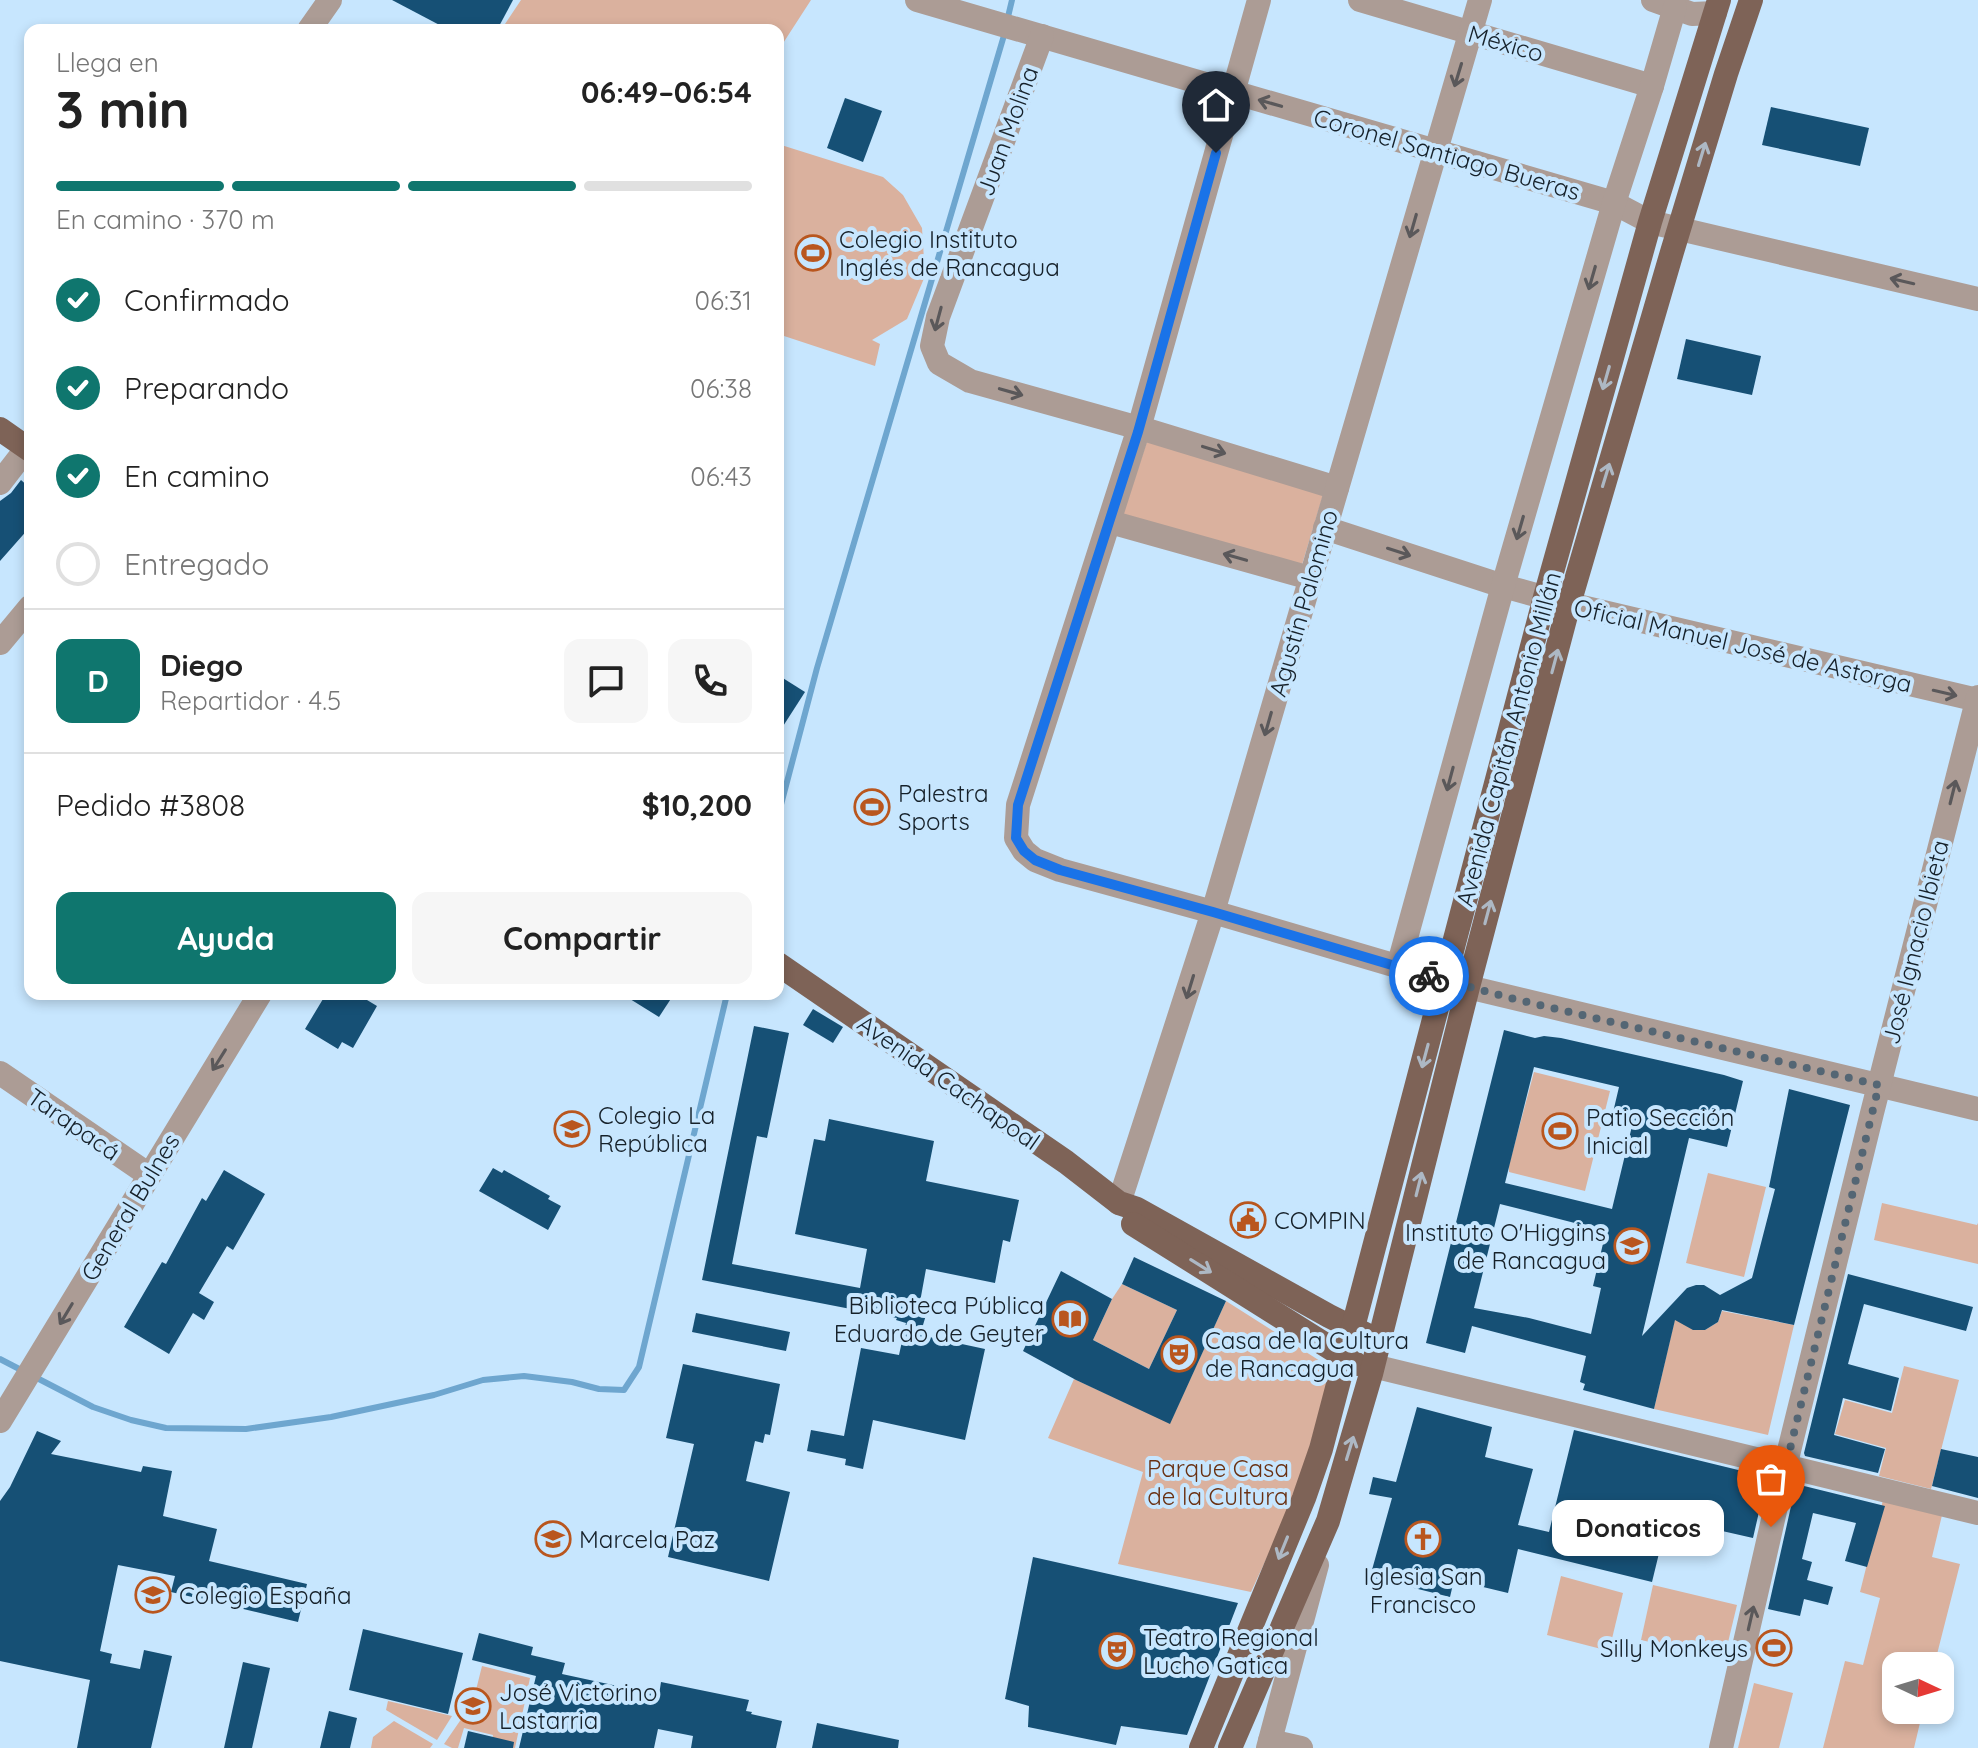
<!DOCTYPE html>
<html lang="es">
<head>
<meta charset="utf-8">
<style>
  body { margin:0; font-family:Quicksand,sans-serif; background:#f6f6f6; color:#222; height:100vh; display:flex; flex-direction:column; font-size:30px; white-space:nowrap }
  * { box-sizing:border-box; margin:0 }
  p { font-size:26px; color:#767676 }
  .icon { flex:none; width:44px; height:44px; fill:none; stroke:currentColor; stroke-width:2; stroke-linecap:round; stroke-linejoin:round }
  .map { position:relative; flex:1; overflow:hidden }
  .details { position:absolute; left:24px; top:24px; width:760px; height:976px; display:flex; flex-direction:column; background:#fff; border-radius:16px; box-shadow:0 4px 12px #0003 }
  .details>* { flex:none }
  .needle { width:52px; rotate:94deg }
  .fabs { position:absolute; left:1882px; top:1652px; display:grid; gap:16px }
  .fabs a { display:grid; place-items:center; width:72px; height:72px; border-radius:16px; background:#fff; box-shadow:0 4px 12px #0003; font-size:40px }
  .pin { position:absolute; display:grid; place-items:center; width:68px; height:68px; color:#fff; margin:-82px -34px; border-radius:50% 50% 50% 0; rotate:-45deg; box-shadow:0 0 8px #0007 }
  .pin .icon { rotate:45deg }
  .courier { position:absolute; display:grid; place-items:center; width:80px; height:80px; margin:-40px; border:6px solid #1a73e8; border-radius:50%; background:#fff; color:#222; box-shadow:0 2px 10px #0007 }
  .bubble { position:absolute; height:56px; border-radius:16px; background:#fff; box-shadow:0 4px 12px #0003; font-size:26px; font-weight:700; line-height:56px; text-align:center }
  .headline em { font-style:normal; font-weight:700 }
  .headline div { display:flex; flex-direction:column-reverse }
  .headline { display:flex; align-items:center; justify-content:space-between; height:136px; padding:0 32px }
  h1 { font-size:52px; font-weight:700; line-height:60px }
  .bar { display:grid; grid-template-columns:repeat(4,1fr); gap:12px 8px; align-content:center; height:96px; padding:0 32px }
  .bar i { height:10px; border-radius:6px; background:#e0e0e0 }
  .bar .current { background:#0f766e }
  .bar p { grid-column:span 4 }
  .line { display:flex; align-items:center; gap:20px; padding:0 32px; border-top:2px solid #e0e0e0 }
  .line div { flex:1 }
  .round { display:grid; place-items:center; flex:none; width:84px; height:84px; border-radius:16px; background:#f6f6f6 }
  ol { padding:0 32px; list-style:none }
  li { display:flex; align-items:center; gap:24px; height:88px }
  li p { margin-inline-start:auto }
  li .icon { padding:8px; border-radius:50%; background:#0f766e; color:#fff; stroke-width:4 }
  li:last-child { color:#767676 }
  li i { width:44px; height:44px; border:4px solid #e0e0e0; border-radius:50% }
  .action { display:flex; gap:16px; margin-top:auto; padding:16px 32px }
  .action a { flex:1; height:92px; border-radius:16px; background:#0f766e; color:#fff; font-size:32px; font-weight:700; line-height:92px; text-align:center }
  .action a+a { background:#f6f6f6; color:#222 }
  .map>svg:first-child { display:block }
</style>
</head>
<body>
<div class="map">
<svg width="1978" height="1748" viewBox="0 0 1978 1748">
  <rect width="100%" height="100%" fill="#c7e6fe"/>
  <g fill="#dab19e">
    <path d="M521 0H811L778 51V30H516L505 24Z"/>
    <path d="M778 144 883 177 903 195 922 228 925 276 907 319 872 340 880 344 875 366 778 334Z"/>
    <path d="M1149 435 1324 492 1301 568 1122 517Z"/>
    <path d="M1534 1072 1610 1091 1585 1191 1509 1172V1165Z"/>
    <path d="M1708 1173 1766 1187 1744 1277 1686 1263Z"/>
    <path d="M1882 1203 1977 1225 1978 1223V1264L1874 1240Z"/>
    <path d="M1122 1284 1177 1310 1149 1369 1093 1340 1112 1299Z"/>
    <path d="M1226 1301 1331 1368 1298 1490 1251 1592 1118 1564 1143 1472 1048 1438 1074 1379 1170 1423Z"/>
    <path d="M1722 1311 1794 1325 1768 1435 1654 1409 1676 1314 1705 1330 1718 1322Z"/>
    <path d="M1904 1366 1959 1380 1931 1489 1879 1476 1886 1448 1835 1434 1845 1400 1892 1413Z"/>
    <path d="M1884 1496 1943 1511 1932 1557 1960 1564 1934 1666H1896V1710H1923L1914 1748H1823L1845 1661 1863 1665 1880 1598 1860 1592Z"/>
    <path d="M1561 1576 1623 1593 1609 1651 1547 1635Z"/>
    <path d="M1653 1585 1737 1605 1724 1659 1641 1640Z"/>
    <path d="M482 1666 530 1678 515 1748H491L493 1735 464 1728 458 1748H452L444 1744 473 1702Z"/>
    <path d="M1754 1683 1793 1693 1779 1748H1738Z"/>
    <path d="M388 1701 452 1716 437 1740 386 1710Z"/>
    <path d="M394 1721 433 1744 430 1748H371L373 1737Z"/>
  </g>
  <g fill="none" stroke-linecap="round" stroke-linejoin="round">
    <g stroke="#6ea6cf" stroke-width="6">
      <path d="M1007 21 1012 0"/>
      <path d="M778 816 817 668 1005 32"/>
      <path d="M0 1359 25 1372"/>
      <path d="M35 1377 93 1407 131 1420 166 1428 246 1429 331 1417 434 1395 483 1380 524 1376 572 1382 599 1389 624 1390 639 1367 727 994"/>
    </g>
  </g>
  <g fill="#165075" fill-rule="evenodd">
    <path d="M392 0H513L497 30H449Z"/>
    <path d="M845 98 882 111 863 162 827 148Z"/>
    <path d="M1771 107 1869 128 1860 166 1762 145Z"/>
    <path d="M1686 339 1761 356 1752 395 1677 379Z"/>
    <path d="M21 480 30 488V527L0 561V501L11 493Z"/>
    <path d="M778 675 805 692 778 734Z"/>
    <path d="M326 994H357L377 1006 353 1048 342 1042 338 1049 305 1029Z"/>
    <path d="M622 994H674L659 1017Z"/>
    <path d="M813 1009 843 1027 833 1043 803 1025Z"/>
    <path d="M754 1026 789 1033 767 1138 757 1136 732 1264 860 1288 867 1249 795 1234 814 1139 825 1141 829 1119 934 1141 926 1181 1019 1200 1010 1242 1003 1240 995 1283 926 1269 918 1313 926 1315 920 1335 985 1349 965 1440 873 1420 863 1469 845 1465 846 1459 807 1451 811 1430 844 1436 861 1348 899 1355 906 1323 896 1320 897 1318 702 1280Z"/>
    <path d="M1504 1030 1535 1038 1544 1036 1561 1038 1724 1075 1743 1081 1727 1147 1689 1138 1642 1336 1687 1288 1696 1285H1704L1720 1295 1752 1278 1775 1189 1769 1187 1789 1089 1850 1105 1794 1325 1722 1310 1718 1322 1705 1330H1693L1675 1320 1654 1409 1583 1390 1585 1384 1580 1382 1586 1356 1472 1326 1465 1353 1426 1343ZM1534 1067 1619 1087 1611 1121 1632 1126 1612 1209 1505 1183ZM1500 1204 1606 1231 1593 1286 1601 1288 1591 1334 1529 1318 1474 1308Z"/>
    <path d="M493 1168 502 1173 504 1170 550 1196 548 1199 561 1206 548 1230 479 1191Z"/>
    <path d="M224 1170 265 1194 233 1250 227 1246 199 1293 214 1302 204 1320 193 1313 169 1354 124 1327 162 1262 166 1264 202 1198 206 1201Z"/>
    <path d="M1134 1257 1226 1301 1170 1424 1076 1380 1023 1351 1061 1271 1112 1299 1093 1340 1149 1369 1177 1310 1122 1284Z"/>
    <path d="M1848 1274 1973 1307 1966 1331 1864 1304 1848 1364 1899 1378 1891 1411 1843 1398 1834 1435 1885 1449 1878 1473 1805 1456 1804 1453Z"/>
    <path d="M696 1313 790 1332 786 1351 692 1332Z"/>
    <path d="M683 1364 780 1384 770 1435 765 1434 763 1443 755 1441 746 1481 790 1492 769 1581 668 1557 694 1444 666 1438Z"/>
    <path d="M1417 1407 1492 1427 1485 1457 1533 1469 1518 1525 1549 1532 1574 1430 1767 1477 1753 1538 1709 1528 1703 1551 1662 1541 1652 1582 1518 1549 1508 1593 1454 1580 1450 1597 1370 1577 1392 1498 1369 1494 1373 1477 1396 1482Z"/>
    <path d="M37 1431 61 1441 51 1454 141 1472 143 1466 172 1471 163 1516 217 1529 209 1561 307 1584 298 1622 171 1592 175 1576 118 1565 100 1651 112 1654 110 1663 140 1669 144 1650 172 1656 151 1748H77L90 1680 0 1661V1501L10 1487Z"/>
    <path d="M1941 1449 1978 1457V1498L1932 1486Z"/>
    <path d="M1796 1484 1885 1506 1867 1567 1845 1561 1856 1523 1813 1513 1802 1559 1812 1562 1807 1580 1833 1587 1828 1605 1804 1599 1800 1616 1768 1609Z"/>
    <path d="M1033 1557 1238 1603 1187 1735 1121 1726 1116 1745 1028 1727 1029 1706 1005 1699Z"/>
    <path d="M363 1629 463 1653 448 1714 349 1690Z"/>
    <path d="M479 1633 533 1647 531 1655 565 1663 562 1674 659 1695 661 1682 749 1700 746 1711 752 1712 751 1714 782 1721 776 1748H691L693 1736 658 1729 654 1748H519L536 1676 472 1660Z"/>
    <path d="M243 1662 270 1668 252 1748H224Z"/>
    <path d="M329 1711 357 1718 350 1748H320Z"/>
    <path d="M817 1723 899 1740 898 1748H812Z"/>
    <path d="M468 1731 514 1742 513 1748H464Z"/>
  </g>
  <g fill="none" stroke-linecap="round" stroke-linejoin="round">
    <g stroke="#ac9c95" stroke-width="24">
      <path d="M917 0 1614 203 1650 222 1978 299"/>
      <path d="M1259 0 1139 428 1018 805 1016 838 1024 851 1035 860 1060 870 1213 912 1468 987 1978 1109"/>
      <path d="M1360 0 1652 86"/>
      <path d="M1653 0 1692 14 1715 13"/>
      <path d="M309 30 330 0"/>
      <path d="M1042 36 938 317 932 346 939 363 970 381 1150 431 1337 488"/>
      <path d="M0 483 30 444"/>
      <path d="M1110 522 1310 578"/>
      <path d="M1325 528 1503 586 1569 604 1978 700"/>
      <path d="M0 643 30 607"/>
      <path d="M1398 967 1503 586 1614 203 1652 86 1675 7"/>
      <path d="M0 1073 149 1175"/>
      <path d="M1119 1203 1213 912 1480 0"/>
      <path d="M1373 1366 1978 1513"/>
      <path d="M0 1421 260 994"/>
      <path d="M1270 1741 1301 1748"/>
      <path d="M1268 1748 1317 1565"/>
      <path d="M1721 1748 1785 1467 1872 1113 1978 697"/>
    </g>
    <g stroke="#7e6357" stroke-width="24">
      <path d="M0 429 30 450"/>
      <path d="M778 964 1066 1162 1119 1203 1137 1209 1329 1316 1367 1335"/>
      <path d="M1133 1224 1356 1364"/>
      <path d="M1201 1748 1304 1498 1321 1449 1545 597 1650 222 1719 0"/>
      <path d="M1230 1748 1328 1521 1371 1374 1468 987 1569 604 1672 252 1726 74 1751 0"/>
    </g>
  </g>
  <defs><path id="oneway-shaft" d="M-6 0H5M1.5-3L5.5 0L1.5 3" fill="none" stroke-width="1.6" stroke-linecap="round" stroke-linejoin="round" transform="scale(2)"/></defs>
  <g stroke="#5a585a">
    <use href="#oneway-shaft" transform="translate(1458 75) rotate(107)"/>
    <use href="#oneway-shaft" transform="translate(1270 103) rotate(-164)"/>
    <use href="#oneway-shaft" transform="translate(1413 226) rotate(106)"/>
    <use href="#oneway-shaft" transform="translate(1592 278) rotate(106)"/>
    <use href="#oneway-shaft" transform="translate(1902 281) rotate(-167)"/>
    <use href="#oneway-shaft" transform="translate(938 319) rotate(105)"/>
    <use href="#oneway-shaft" transform="translate(1011 392) rotate(16)"/>
    <use href="#oneway-shaft" transform="translate(1214 450) rotate(17)"/>
    <use href="#oneway-shaft" transform="translate(1520 528) rotate(106)"/>
    <use href="#oneway-shaft" transform="translate(1399 552) rotate(18)"/>
    <use href="#oneway-shaft" transform="translate(1235 557) rotate(-164)"/>
    <use href="#oneway-shaft" transform="translate(1945 693) rotate(13)"/>
    <use href="#oneway-shaft" transform="translate(1268 724) rotate(106)"/>
    <use href="#oneway-shaft" transform="translate(1450 779) rotate(105)"/>
    <use href="#oneway-shaft" transform="translate(1953 792) rotate(-76)"/>
    <use href="#oneway-shaft" transform="translate(1190 987) rotate(107)"/>
    <use href="#oneway-shaft" transform="translate(219 1060) rotate(122)"/>
    <use href="#oneway-shaft" transform="translate(66 1314) rotate(121)"/>
    <use href="#oneway-shaft" transform="translate(1751 1618) rotate(-77)"/>
  </g>
  <g stroke="#adb8c4">
    <use href="#oneway-shaft" transform="translate(1702 154) rotate(-73)"/>
    <use href="#oneway-shaft" transform="translate(1606 378) rotate(106)"/>
    <use href="#oneway-shaft" transform="translate(1606 475) rotate(-73)"/>
    <use href="#oneway-shaft" transform="translate(1555 661) rotate(-75)"/>
    <use href="#oneway-shaft" transform="translate(1488 912) rotate(-75)"/>
    <use href="#oneway-shaft" transform="translate(1425 1056) rotate(105)"/>
    <use href="#oneway-shaft" transform="translate(1419 1184) rotate(-76)"/>
    <use href="#oneway-shaft" transform="translate(1201 1266) rotate(32)"/>
    <use href="#oneway-shaft" transform="translate(1350 1448) rotate(-73)"/>
    <use href="#oneway-shaft" transform="translate(1283 1548) rotate(112)"/>
  </g>
  <g fill="none" stroke-linecap="round" stroke-linejoin="round">
    <path stroke="#546674" stroke-width="8" stroke-dasharray="0 14.4" d="M1429 976 1510 998 1879 1085 1771 1527"/>
    <path stroke="#1a73e8" stroke-width="10" d="M1216 153 1138 432 1018 805 1016 838 1024 851 1035 860 1060 870 1213 912 1429 976"/>
  </g>
  <defs>
    <symbol id="stadium-ring" viewBox="-11 -11 22 22"><circle r="9.5" fill="#c7e6fe" stroke="#b9561e" stroke-width="1.5"/><path d="M0-5a6.5 5 0 1 0 0 10a6.5 5 0 1 0 0-10ZM-3.5-1.8h7v3.6h-7Z" fill="#b9561e"/></symbol>
    <symbol id="school-ring" viewBox="-11 -11 22 22"><circle r="9.5" fill="#c7e6fe" stroke="#b9561e" stroke-width="1.5"/><path d="M0-5L7-2L0 1L-7-2ZM-4 1L0 2.5L4 1V4Q0 6-4 4Z" fill="#b9561e"/></symbol>
    <symbol id="civic-ring" viewBox="-11 -11 22 22"><circle r="9.5" fill="#c7e6fe" stroke="#b9561e" stroke-width="1.5"/><path d="M-.6-6.5H3V-4.5H.6V-3L4-1V1h2V6H-6V1h2V-1L-.6-3ZM-1.2 2.5V6h2.4V2.5Z" fill="#b9561e"/></symbol>
    <symbol id="library-ring" viewBox="-11 -11 22 22"><circle r="9.5" fill="#c7e6fe" stroke="#b9561e" stroke-width="1.5"/><path d="M-6-4Q-3-5.5-.7-3.5V5Q-3 3-6 4ZM6-4Q3-5.5 .7-3.5V5Q3 3 6 4Z" fill="#b9561e"/></symbol>
    <symbol id="theatre-ring" viewBox="-11 -11 22 22"><circle r="9.5" fill="#c7e6fe" stroke="#b9561e" stroke-width="1.5"/><path d="M-5-5.5Q0-4 5-5.5V0Q5 5 0 6Q-5 5-5 0ZM-3.3-2.5H-1v1.5H-3.3ZM1-2.5H3.3v1.5H1ZM-2.8 1Q0 5.5 2.8 1Z" fill="#b9561e"/></symbol>
    <symbol id="church-ring" viewBox="-11 -11 22 22"><circle r="9.5" fill="#c7e6fe" stroke="#b9561e" stroke-width="1.5"/><path d="M-1.2-6h2.4v3.5h3.3v2.4h-3.3V6h-2.4V-.1h-3.3v-2.4h3.3Z" fill="#b9561e"/></symbol>
  </defs>
  <g fill-rule="evenodd">
    <use href="#stadium-ring" x="793" y="233" width="40" height="40"/>
    <use href="#stadium-ring" x="852" y="787" width="40" height="40"/>
    <use href="#school-ring" x="552" y="1109" width="40" height="40"/>
    <use href="#stadium-ring" x="1540" y="1111" width="40" height="40"/>
    <use href="#civic-ring" x="1228" y="1200" width="40" height="40"/>
    <use href="#school-ring" x="1612" y="1226" width="40" height="40"/>
    <use href="#library-ring" x="1050" y="1299" width="40" height="40"/>
    <use href="#theatre-ring" x="1159" y="1334" width="40" height="40"/>
    <use href="#school-ring" x="533" y="1519" width="40" height="40"/>
    <use href="#church-ring" x="1403" y="1519" width="40" height="40"/>
    <use href="#school-ring" x="133" y="1575" width="40" height="40"/>
    <use href="#stadium-ring" x="1754" y="1628" width="40" height="40"/>
    <use href="#theatre-ring" x="1097" y="1631" width="40" height="40"/>
    <use href="#school-ring" x="453" y="1686" width="40" height="40"/>
  </g>
  <g text-anchor="middle" dominant-baseline="central" stroke-width="8" stroke-linejoin="round" paint-order="stroke">
    <g font-size="24" fill="#16212a" stroke="#c7e6fe">
      <text transform="translate(1506 43) rotate(16)">México</text>
      <text transform="translate(1007 131) rotate(-70)">Juan Molina</text>
      <text transform="translate(1447 154) rotate(16)">Coronel Santiago Bueras</text>
      <text transform="translate(1303 603) rotate(-74)">Agustín Palomino</text>
      <text transform="translate(1743 645) rotate(13)">Oficial Manuel José de Astorga</text>
      <text transform="translate(1508 739) rotate(-75)">Avenida Capitán Antonio Millán</text>
      <text transform="translate(1915 942) rotate(-76)">José Ignacio Ibieta</text>
      <text transform="translate(949 1082) rotate(35)">Avenida Cachapoal</text>
      <text transform="translate(74 1124) rotate(35)">Tarapacá</text>
      <text transform="translate(130 1207) rotate(-59)">General Bulnes</text>
    </g>
    <g font-size="24" fill="#16212a" stroke="#c7e6fe" text-anchor="start">
      <text x="839" y="239">Colegio Instituto<tspan x="839" dy="28">Inglés de Rancagua</tspan></text>
      <text x="898" y="793">Palestra<tspan x="898" dy="28">Sports</tspan></text>
      <text x="598" y="1115">Colegio La<tspan x="598" dy="28">República</tspan></text>
      <text x="1586" y="1117">Patio Sección<tspan x="1586" dy="28">Inicial</tspan></text>
      <text x="1274" y="1220">COMPIN</text>
      <text x="1606" y="1232" text-anchor="end">Instituto O'Higgins<tspan x="1606" dy="28">de Rancagua</tspan></text>
      <text x="1044" y="1305" text-anchor="end">Biblioteca Pública<tspan x="1044" dy="28">Eduardo de Geyter</tspan></text>
      <text x="1205" y="1340">Casa de la Cultura<tspan x="1205" dy="28">de Rancagua</tspan></text>
      <text x="579" y="1539">Marcela Paz</text>
      <text x="1423" y="1576" text-anchor="middle">Iglesia San<tspan x="1423" dy="28">Francisco</tspan></text>
      <text x="179" y="1595">Colegio España</text>
      <text x="1143" y="1637">Teatro Regional<tspan x="1143" dy="28">Lucho Gatica</tspan></text>
      <text x="1748" y="1648" text-anchor="end">Silly Monkeys</text>
      <text x="499" y="1692">José Victorino<tspan x="499" dy="28">Lastarria</tspan></text>
    </g>
    <g font-size="24" fill="#6a3112" stroke="#c7e6fe">
      <text x="1218" y="1468">Parque Casa<tspan x="1218" dy="28">de la Cultura</tspan></text>
    </g>
  </g>
</svg>
<div class="fabs">
<a><svg class="needle" viewBox="-14 -14 28 28"><path d="M0-13l5 13h-10z" fill="#e53935"/><path d="M0 13l5-13h-10z" fill="#767676"/></svg></a>
</div>
<div class="pin" style="left:1771px;top:1527px;background:#ea580c"><svg class="icon" aria-label="bag" viewBox="0 0 24 24"><path d="M5 8h14l-1 12H6zM9 8a3 3 0 0 1 6 0"/></svg></div>
<div class="pin" style="left:1216px;top:153px;background:#1f2937"><svg class="icon" aria-label="home" viewBox="0 0 24 24"><path d="M3 11l9-7 9 7M6 9v11h12V9"/></svg></div>
<div class="courier" style="left:1429px;top:976px"><svg class="icon" aria-label="bike" viewBox="0 0 24 24"><circle cx="6" cy="16" r="4"/><circle cx="18" cy="16" r="4"/><path d="M6 16l4-8h5l3 8M10 8l3 8H6M13 5h3"/></svg></div>
<div class="bubble" style="left:1552px;top:1500px;width:172px">Donaticos</div>
<section class="details">
<div class="headline"><div><h1>3 min</h1><p>Llega en</p></div><em>06:49–06:54</em></div>
<div class="bar"><i class="current"></i><i class="current"></i><i class="current"></i><i></i><p>En camino · 370 m</p></div>
<ol>
<li><svg class="icon" aria-label="check" viewBox="0 0 24 24"><path d="M5 12l5 5 9-10"/></svg>Confirmado<p>06:31</p></li>
<li><svg class="icon" aria-label="check" viewBox="0 0 24 24"><path d="M5 12l5 5 9-10"/></svg>Preparando<p>06:38</p></li>
<li><svg class="icon" aria-label="check" viewBox="0 0 24 24"><path d="M5 12l5 5 9-10"/></svg>En camino<p>06:43</p></li>
<li><i></i>Entregado</li>
</ol>
<div class="line" style="height:144px"><b class="round" style="background:#0f766e;color:#fff">D</b><div><b>Diego</b><p>Repartidor · 4.5</p></div><a class="round"><svg class="icon" aria-label="chat" viewBox="0 0 24 24"><path d="M4 5h16v11H9l-5 4z"/></svg></a><a class="round"><svg class="icon" aria-label="phone" viewBox="0 0 24 24"><path d="M5 4h4l2 5-3 2q2 4 5 5l2-3 5 2v4C11 20 4 13 5 4z"/></svg></a></div>
<div class="line" style="height:104px"><div>Pedido #3808</div><b>$10,200</b></div>
<div class="action"><a>Ayuda</a><a>Compartir</a></div>
</section>
</div>
</body>
</html>
